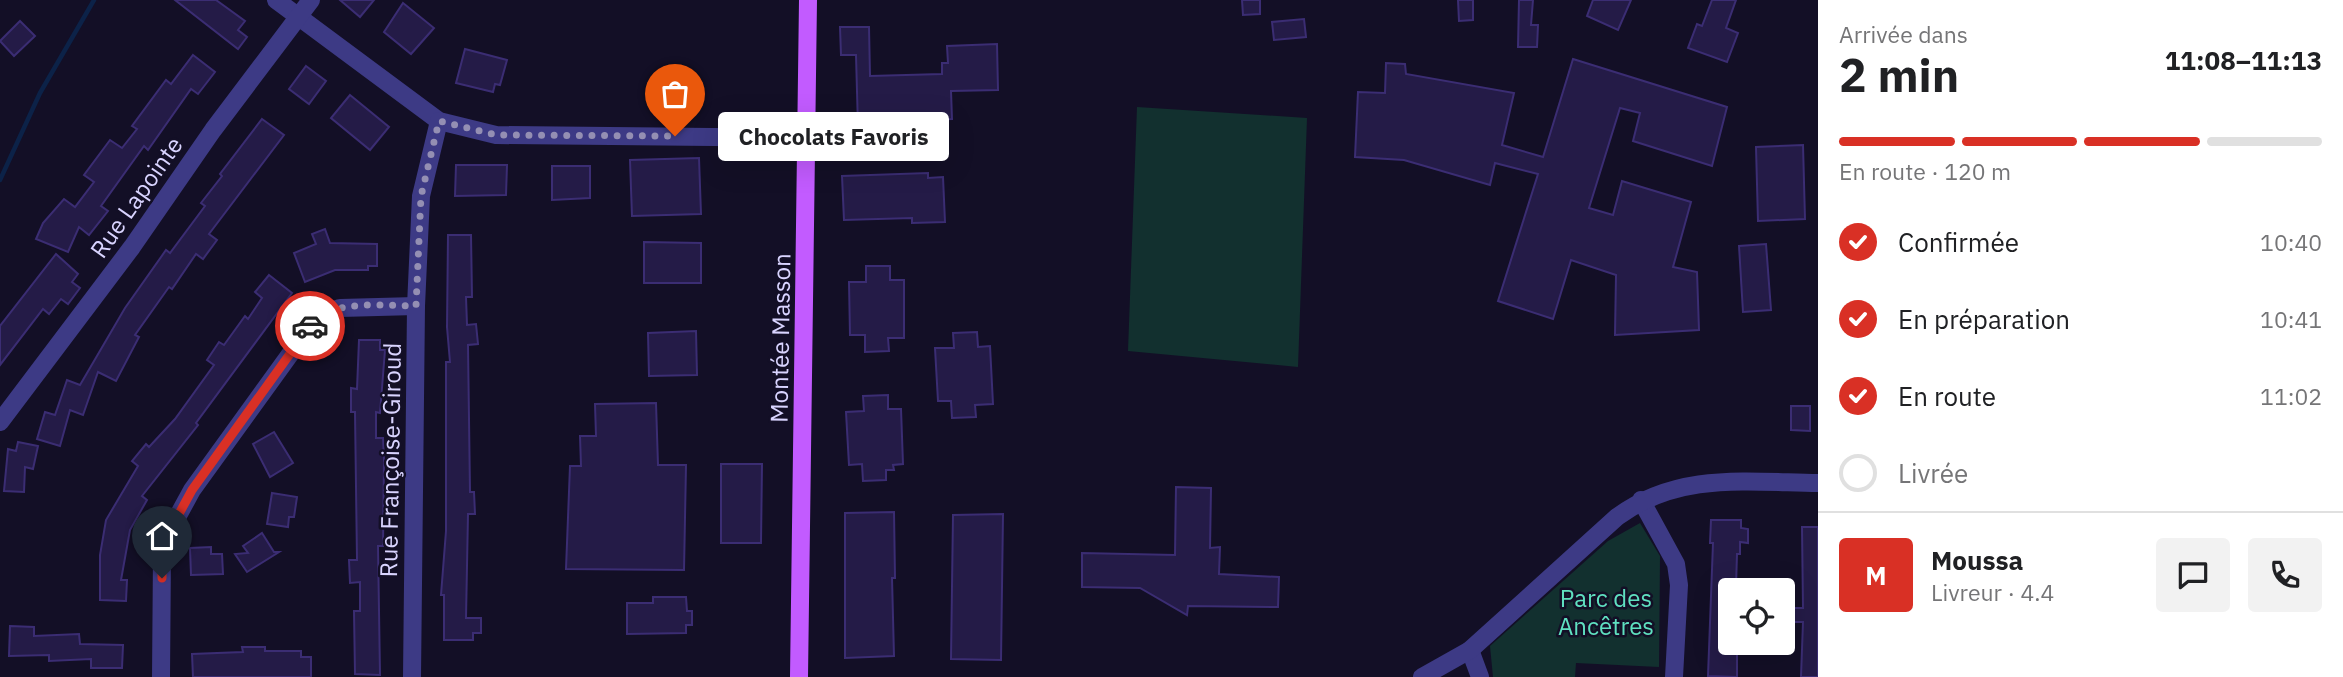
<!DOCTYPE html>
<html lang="fr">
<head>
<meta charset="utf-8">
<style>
  body { margin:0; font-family:"IBM Plex Sans",sans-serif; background:#f2f2f2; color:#202124; height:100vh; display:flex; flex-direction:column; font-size:26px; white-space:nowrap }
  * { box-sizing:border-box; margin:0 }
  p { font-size:23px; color:#757577 }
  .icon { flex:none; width:38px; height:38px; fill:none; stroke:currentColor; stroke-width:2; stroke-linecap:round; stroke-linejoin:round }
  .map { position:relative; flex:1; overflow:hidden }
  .sheet { display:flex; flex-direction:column; background:#fff; width:525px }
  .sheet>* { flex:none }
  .tools { position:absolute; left:1718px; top:578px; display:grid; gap:14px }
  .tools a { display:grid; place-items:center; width:77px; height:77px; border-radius:7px; background:#fff; box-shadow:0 7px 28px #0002; font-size:35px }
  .pin { position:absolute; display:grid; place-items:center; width:60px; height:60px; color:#fff; margin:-72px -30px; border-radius:50% 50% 50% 0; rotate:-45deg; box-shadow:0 0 7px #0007 }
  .pin .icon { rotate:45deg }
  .courier { position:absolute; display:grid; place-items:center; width:70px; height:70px; margin:-35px; border:5px solid #d93025; border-radius:50%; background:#fff; color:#222; box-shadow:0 2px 9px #0007 }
  .bubble { position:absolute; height:49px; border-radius:7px; background:#fff; box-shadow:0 7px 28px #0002; font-size:23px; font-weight:800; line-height:49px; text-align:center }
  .headline em { font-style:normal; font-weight:800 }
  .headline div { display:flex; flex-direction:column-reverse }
  .headline { display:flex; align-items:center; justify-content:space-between; height:119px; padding:0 21px }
  h1 { font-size:46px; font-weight:800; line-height:52px }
  .bar { display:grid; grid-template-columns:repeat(4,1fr); gap:10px 7px; align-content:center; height:84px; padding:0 21px }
  .bar i { height:9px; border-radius:5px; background:#e0e0e0 }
  .bar .selected { background:#d93025 }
  .bar p { grid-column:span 4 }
  .line { display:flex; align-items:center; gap:18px; padding:0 21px; border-top:2px solid #e0e0e0 }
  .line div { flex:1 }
  .round { display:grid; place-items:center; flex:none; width:74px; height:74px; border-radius:7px; background:#f2f2f2 }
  ol { padding:0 21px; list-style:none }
  li { display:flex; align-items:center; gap:21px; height:77px }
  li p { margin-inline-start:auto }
  li .icon { padding:7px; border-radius:50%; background:#d93025; color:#fff; stroke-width:4 }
  li:last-child { color:#757577 }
  li i { width:38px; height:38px; border:4px solid #e0e0e0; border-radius:50% }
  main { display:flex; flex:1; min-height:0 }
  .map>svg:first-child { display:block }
</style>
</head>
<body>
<main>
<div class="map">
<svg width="1818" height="677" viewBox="0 0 1818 677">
  <rect width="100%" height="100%" fill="#130f26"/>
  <g fill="#12302f">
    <path d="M1137 107 1307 118 1298 367 1128 351Z"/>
    <path d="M1640 523 1660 556 1659 667 1576 663 1575 677H1493L1490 646 1608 541Z"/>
  </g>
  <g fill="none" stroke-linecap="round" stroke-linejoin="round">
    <path stroke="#0c2248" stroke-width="4.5" d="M0 180 40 93 94 0"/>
  </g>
  <g fill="#241b47" stroke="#3b2d73" stroke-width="2">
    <path d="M175 0H216L245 21 238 30 247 37 238 49Z"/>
    <path d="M340 0H374L360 17Z"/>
    <path d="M1242 0H1260V14L1243 15Z"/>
    <path d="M1458 0H1473V20L1459 21Z"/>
    <path d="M1519 0H1533L1531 25H1538L1537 47H1518Z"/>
    <path d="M1593 0H1631L1618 30 1587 16Z"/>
    <path d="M1712 0H1736L1726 28 1738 33 1727 62 1688 48 1697 24 1702 26Z"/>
    <path d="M403 3 434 28 411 54 384 32Z"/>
    <path d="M1304 19 1306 37 1274 40 1272 22Z"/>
    <path d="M20 21 35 36 14 56 0 41Z"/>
    <path d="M840 27H869L870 76 942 74V63H948L947 46 997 44 998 90 951 91 952 119 885 121V126L858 127 856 55H841Z"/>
    <path d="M465 49 507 60 500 85 495 84 493 92 456 83Z"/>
    <path d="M193 55 215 72 198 94 191 89 148 150 144 146 101 206 108 211 89 235 79 227 68 252 36 239 43 223 64 199 75 207 94 182 84 175 110 140 122 148 137 129 132 126 166 80 171 84Z"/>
    <path d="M1573 59 1727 107 1712 166 1633 141 1640 113 1620 108 1589 208 1613 215 1622 181 1691 202 1673 267 1697 272 1699 330 1615 335 1616 275 1571 260 1553 319 1498 301 1538 174 1495 163 1490 185 1404 160 1355 157 1358 92 1385 93 1386 63 1405 64 1406 74 1514 93 1502 145 1543 157Z"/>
    <path d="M306 66 326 81 309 104 289 89Z"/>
    <path d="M350 95 389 127 370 150 331 118Z"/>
    <path d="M262 119 284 135 209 234 217 240 203 259 196 254 172 289 169 287 135 335 139 337 116 381 98 372 83 415 70 410 60 446 37 439 45 412 55 415 67 380 80 385 125 308 166 250 170 253 205 206 201 203 222 176 220 174Z"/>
    <path d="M1803 145 1805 219 1758 221 1756 147Z"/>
    <path d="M699 158 701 214 632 216 630 160Z"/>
    <path d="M456 165H507L506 195 455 196Z"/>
    <path d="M552 166H590V198L552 200Z"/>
    <path d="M928 173V178L943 177 945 222 912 223V218L844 220 842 176Z"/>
    <path d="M325 229 330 243 377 244V266H368V270H335L305 282 294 253 316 244 312 234Z"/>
    <path d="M448 235H471L472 297H466L467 325 476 324 478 344 468 345 470 492H474L475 514H468L466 618H481V633H473V640H444V595H441L446 531V362H450L447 327Z"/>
    <path d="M644 242 701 243V283H644Z"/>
    <path d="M1766 244 1771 310 1743 312 1739 246Z"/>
    <path d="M56 254 78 274 72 282 80 288 68 304 61 299 49 314 43 309 0 365V326Z"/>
    <path d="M866 266H890V280H904V338H888L889 351 865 352V335H850L849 282H866Z"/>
    <path d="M269 275 292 293 196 423 198 425 142 496 147 500 130 530 121 580H127L126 601 100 600V555L106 520 138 466 132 461 146 444 149 447 175 419 214 365 207 360 219 342 224 345 245 316 248 319 262 298 255 292Z"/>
    <path d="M696 331 697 375 649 376 648 333Z"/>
    <path d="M977 332 978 347 990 346 993 404 975 405 976 417 952 418 951 401H938L935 348H954L953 333Z"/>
    <path d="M359 340H380V350H385L380 413 376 412V438H383L384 459 383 546H378L380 675 355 674 354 611H360V582L350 583 349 560H357L355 412H351V388L357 389Z"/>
    <path d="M888 395V409H901L903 464 893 465 894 470H886V480L863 481 862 464 849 465 846 412 864 411 863 396Z"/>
    <path d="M656 403 658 465H686L684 570 566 569 570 466H581L580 436H596L595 404Z"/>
    <path d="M1791 406H1810V431L1791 430Z"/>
    <path d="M274 432 293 463 270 477 253 444Z"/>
    <path d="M18 442 38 446 33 469 25 467 24 492 4 491 8 449 16 451Z"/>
    <path d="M721 464H762L761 543H721Z"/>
    <path d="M1176 487 1211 488 1210 548 1220 547 1219 574 1279 577 1278 607 1188 606 1187 615 1140 588 1082 587V553L1175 555Z"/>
    <path d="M272 493 297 497 294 517H289L288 527 267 524Z"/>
    <path d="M894 512 895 578H892L894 656 845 658V513Z"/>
    <path d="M1003 514 1001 660 951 659 953 515Z"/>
    <path d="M1711 520H1741V528L1748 529V543L1740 542V554H1737L1736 586 1731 590 1730 653H1737V677L1708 676 1713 543H1710Z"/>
    <path d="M1802 527H1818V677H1801L1803 622H1783V608H1803Z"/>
    <path d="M262 533 274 552H279L247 572 235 554 248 553 243 546Z"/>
    <path d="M211 547V554H222L223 574 191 575 190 548Z"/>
    <path d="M653 597H686L687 611H692V625H686V633L627 634V603H653Z"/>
    <path d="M10 626 34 627V636L79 634 80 644 123 645 122 668H91V659L49 661V655L9 656Z"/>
    <path d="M242 647H265V651H301V657H311V677H193L192 654 243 652Z"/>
  </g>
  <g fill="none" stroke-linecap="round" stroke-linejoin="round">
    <g stroke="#3d3a85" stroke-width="18">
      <path d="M276 0 439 121 496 135 806 138"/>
      <path d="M0 422 132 247 213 130 311 0"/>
      <path d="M1641 500 1676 564 1679 585 1674 677"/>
      <path d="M1470 650 1480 677"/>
      <path d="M161 677 162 553 168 534 192 490 317 317 340 308 416 306"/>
      <path d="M412 677 416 306 421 196 439 121"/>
      <path d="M1422 677 1470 650 1617 517C1678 472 1746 482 1818 483"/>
    </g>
    <path stroke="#c25bff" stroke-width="18" d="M799 677 808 0"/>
  </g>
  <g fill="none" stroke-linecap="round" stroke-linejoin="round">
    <path stroke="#948fb3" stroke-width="7" stroke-dasharray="0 12.6" d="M310 326C331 298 385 306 416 306L421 196 439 121 496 135 675 136"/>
    <path stroke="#d93025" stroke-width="9" d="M162 578V553L168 534 192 490 310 326"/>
  </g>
  <g text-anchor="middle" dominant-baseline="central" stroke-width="5" stroke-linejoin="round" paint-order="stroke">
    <g font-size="24" fill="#d9d4ff" stroke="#130f26">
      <text transform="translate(136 197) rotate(-55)">Rue Lapointe</text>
      <text transform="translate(780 338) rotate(-89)">Montée Masson</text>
      <text transform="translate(390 460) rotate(-89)">Rue Françoise-Giroud</text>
    </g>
    <g font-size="24" fill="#5fe0c0" stroke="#130f26">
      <text x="1606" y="598">Parc des<tspan x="1606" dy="28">Ancêtres</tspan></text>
    </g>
  </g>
</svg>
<div class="tools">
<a><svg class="icon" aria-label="locate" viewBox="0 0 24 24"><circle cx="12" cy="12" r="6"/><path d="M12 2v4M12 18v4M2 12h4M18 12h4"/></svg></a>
</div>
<div class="pin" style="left:675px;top:136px;background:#ea580c"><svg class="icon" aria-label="bag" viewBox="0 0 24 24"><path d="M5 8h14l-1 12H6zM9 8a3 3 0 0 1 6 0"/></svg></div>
<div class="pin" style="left:162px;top:578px;background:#1f2937"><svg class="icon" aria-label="home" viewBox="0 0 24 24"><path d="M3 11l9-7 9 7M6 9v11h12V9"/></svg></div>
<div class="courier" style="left:310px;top:326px"><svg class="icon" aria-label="car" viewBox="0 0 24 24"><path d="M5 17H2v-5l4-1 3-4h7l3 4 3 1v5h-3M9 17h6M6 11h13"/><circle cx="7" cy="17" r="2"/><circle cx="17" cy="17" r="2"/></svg></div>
<div class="bubble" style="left:718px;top:112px;width:231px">Chocolats Favoris</div>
</div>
<section class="sheet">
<div class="headline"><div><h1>2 min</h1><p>Arrivée dans</p></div><em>11:08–11:13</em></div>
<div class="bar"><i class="selected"></i><i class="selected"></i><i class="selected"></i><i></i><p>En route · 120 m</p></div>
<ol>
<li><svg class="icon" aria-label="check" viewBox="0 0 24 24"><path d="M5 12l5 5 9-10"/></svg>Confirmée<p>10:40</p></li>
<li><svg class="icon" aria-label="check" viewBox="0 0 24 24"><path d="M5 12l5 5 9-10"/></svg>En préparation<p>10:41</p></li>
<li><svg class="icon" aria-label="check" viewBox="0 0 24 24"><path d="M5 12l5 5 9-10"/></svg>En route<p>11:02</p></li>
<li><i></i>Livrée</li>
</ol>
<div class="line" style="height:126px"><b class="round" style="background:#d93025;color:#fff">M</b><div><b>Moussa</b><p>Livreur · 4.4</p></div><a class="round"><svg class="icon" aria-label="chat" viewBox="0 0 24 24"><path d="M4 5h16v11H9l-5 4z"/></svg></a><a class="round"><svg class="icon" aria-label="phone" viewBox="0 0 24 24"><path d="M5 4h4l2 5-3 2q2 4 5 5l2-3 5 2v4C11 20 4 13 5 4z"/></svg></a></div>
</section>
</main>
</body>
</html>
